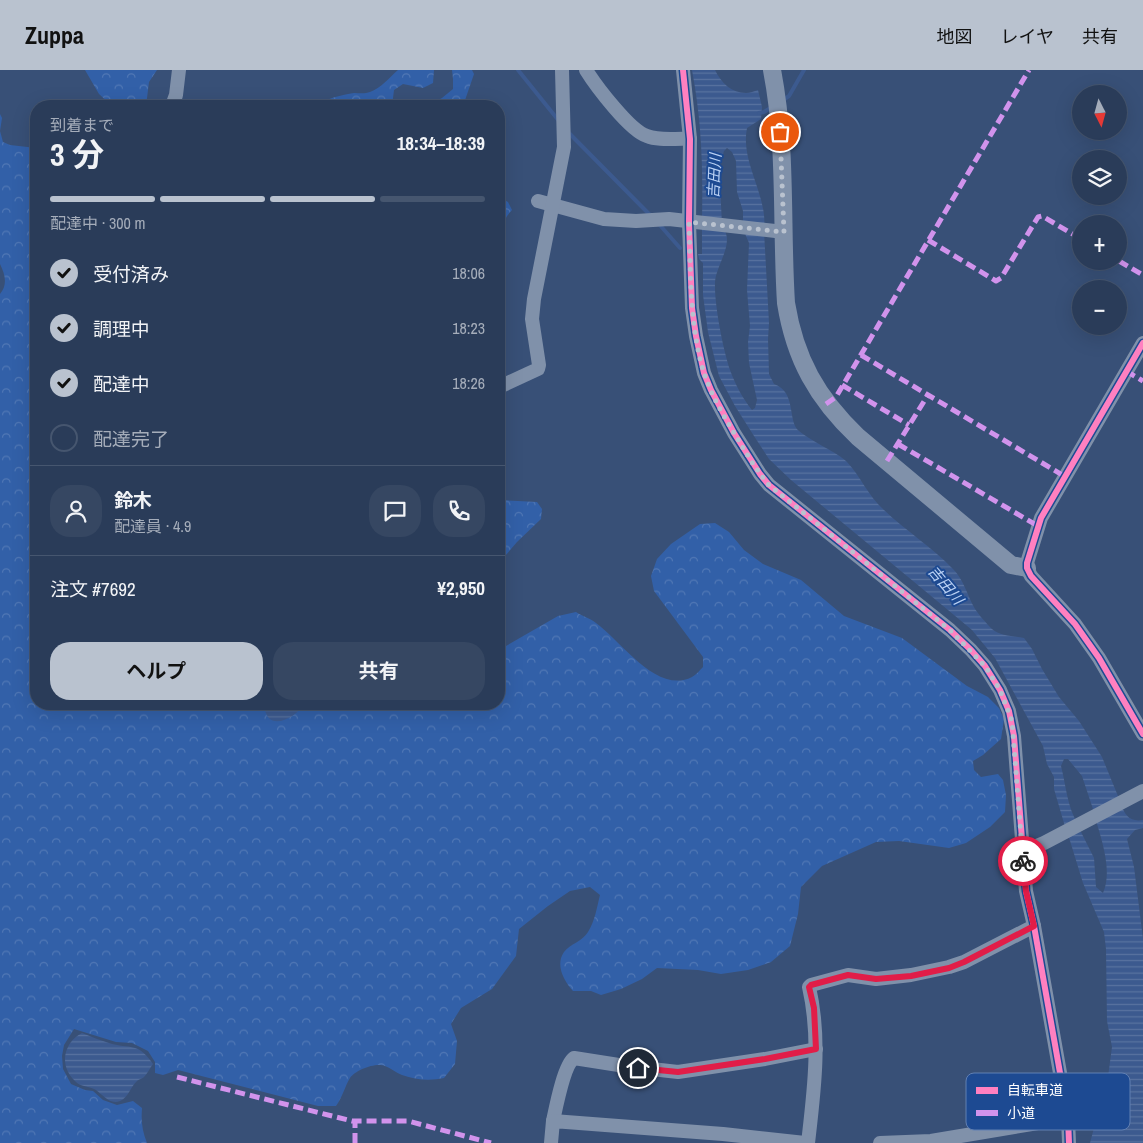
<!DOCTYPE html>
<html lang="ja">
<head>
<meta charset="utf-8">
<style>
  body { margin:0; font-family:"Archivo Narrow","Noto Sans JP",sans-serif; background:#364762; color:#f1f3f6; height:100vh; display:flex; flex-direction:column; font-size:19px; white-space:nowrap }
  * { box-sizing:border-box; margin:0 }
  p { font-size:16px; color:#a5adba }
  .icon { flex:none; width:28px; height:28px; fill:none; stroke:currentColor; stroke-width:2; stroke-linecap:round; stroke-linejoin:round }
  .map { position:relative; flex:1; overflow:hidden }
  .details { position:absolute; left:30px; top:30px; width:475px; height:610px; display:flex; flex-direction:column; background:#2a3c59; border-radius:20px; box-shadow:0 5px 20px #0002,0 0 0 1px #46566f }
  .details>* { flex:none }
  .needle { width:32px; rotate:174deg }
  .controls { position:absolute; left:1072px; top:15px; display:grid; gap:10px }
  .controls a { display:grid; place-items:center; width:55px; height:55px; border-radius:50%; background:#2a3c59; box-shadow:0 5px 20px #0002,0 0 0 1px #46566f; font-size:25px }
  .pin { position:absolute; display:grid; place-items:center; width:42px; height:42px; color:#fff; margin:-21px; border:2px solid #fff; border-radius:50%; box-shadow:0 1px 5px #0007 }
  .courier { position:absolute; display:grid; place-items:center; width:50px; height:50px; margin:-25px; border:4px solid #e11d48; border-radius:50%; background:#fff; color:#222; box-shadow:0 1px 6px #0007 }
  .head em { font-style:normal; font-weight:700 }
  .head div { display:flex; flex-direction:column-reverse }
  .head { display:flex; align-items:center; justify-content:space-between; height:85px; padding:0 20px }
  h1 { font-size:32px; font-weight:700; line-height:38px }
  .bar { display:grid; grid-template-columns:repeat(4,1fr); gap:8px 5px; align-content:center; height:60px; padding:0 20px }
  .bar i { height:6px; border-radius:4px; background:#46566f }
  .bar .active { background:#b9c2cf }
  .bar p { grid-column:span 4 }
  .line { display:flex; align-items:center; gap:12px; padding:0 20px; border-top:1px solid #46566f }
  .line div { flex:1 }
  .round { display:grid; place-items:center; flex:none; width:52px; height:52px; border-radius:20px; background:#364762 }
  ol { padding:0 20px; list-style:none }
  li { display:flex; align-items:center; gap:15px; height:55px }
  li p { margin-inline-start:auto }
  li .icon { padding:5px; border-radius:50%; background:#b9c2cf; color:#111; stroke-width:4 }
  li:last-child { color:#a5adba }
  li i { width:28px; height:28px; border:2px solid #46566f; border-radius:50% }
  .action { display:flex; gap:10px; margin-top:auto; padding:10px 20px }
  .action a { flex:1; height:58px; border-radius:20px; background:#b9c2cf; color:#111; font-size:20px; font-weight:700; line-height:58px; text-align:center }
  .action a+a { background:#364762; color:#f1f3f6 }
  header { display:flex; align-items:center; gap:30px; box-sizing:border-box; height:70px; padding:0 25px; background:#b9c2cf; color:#111 }
  header strong { font-size:24px }
  nav { display:flex; gap:28px; margin-inline-start:auto; font-size:18px }
  .map>svg:first-child { display:block }
</style>
</head>
<body>
<header>
<strong>Zuppa</strong>
<nav><a>地図</a><a>レイヤ</a><a>共有</a></nav>
</header>
<div class="map">
<svg width="1143" height="1073" viewBox="0 0 1143 1073">
  <defs>
    <pattern id="forest-crowns" width="20" height="18" patternUnits="userSpaceOnUse" patternTransform="scale(1.25)"><rect width="20" height="18" fill="#3260a8"/><path d="M2 6a3 3 0 1 1 6 0M12 15a3 3 0 1 1 6 0" fill="none" stroke="#5178b5"/></pattern>
    <pattern id="water-rules" width="6" height="5" patternUnits="userSpaceOnUse" patternTransform="scale(1.25)"><rect width="6" height="5" fill="#3c5a8f"/><path d="M0 2.5h6" fill="none" stroke="#5973a0"/></pattern>
  </defs>
  <rect width="100%" height="100%" fill="#385077"/>
  <g fill="url(#forest-crowns)">
    <path d="M85 0H157L149 12 146 36H112L99 24Z"/>
    <path d="M398 0H434L433 13 423 18 403 14 394 20 392 36H317C326 28 342 25 354 23 359 23 365 24 370 22 381 18 389 8 398 0Z"/>
    <path d="M452 0H472L474 4 463 36H428L442 28 453 19V9Z"/>
    <path d="M0 44 2 48 0 61 3 72 10 75 36 78V634H499V580L558 546 576 542C582 546 590 548 596 553 621 571 657 625 692 607 696 605 700 600 703 597V587L654 521 651 506 657 489 671 474 700 454 715 453 729 462 744 480 763 494 801 510 844 546 902 568 967 616 988 627 999 638 1004 649 1001 669 983 685 973 691 974 700 981 707 998 704 1003 710 1006 725 1005 742 990 757 966 773 949 778 899 771 876 772 822 796 801 817 798 844 790 876 771 892 748 900 721 904 698 900 657 898 642 909 621 919 601 925 591 921H573C564 911 555 895 564 882 570 874 583 871 588 862 595 851 597 837 600 825L590 817 570 821 548 836 519 859 516 886 492 919 461 938 451 954 457 971 455 994 444 1008C430 1011 416 1010 402 1005 396 1003 391 998 385 996 376 992 355 1000 350 1008 345 1016 343 1026 336 1036H318L178 1000 163 1005 155 1003V992L148 981 132 973 116 972 74 959 64 975 62 986 63 999 71 1014 85 1020 93 1021 103 1030 117 1035 133 1031 142 1038C141 1051 142 1061 147 1073H0V224C8 215 5 204 0 194Z"/>
    <path d="M499 127 508 132 512 140C500 152 506 158 499 169Z"/>
    <path d="M499 430 537 432 542 439 541 449 517 472 499 493Z"/>
  </g>
  <g fill="url(#water-rules)">
    <path d="M692 0H715C721 13 732 23 746 23 750 23 754 21 758 20L762 37 761 49 747 58C740 92 768 125 764 159L743 156V141L737 122 736 91 732 82 727 78 724 81 719 97 722 154 702 152C703 98 702 53 692 0Z"/>
    <path d="M702 156 723 158C735 173 716 195 715 212 714 234 723 279 730 300 735 314 743 329 752 340L755 338 757 330 749 293 748 272 750 256 747 220 749 173 743 159 764 161 769 253 768 269 769 304 774 314C797 322 787 351 799 361 812 372 837 382 847 392 861 407 868 426 884 440 906 461 932 477 953 499 964 510 967 525 975 539 979 545 986 553 992 559 1000 566 1013 566 1024 568L1032 579 1042 599 1059 627 1079 651 1102 687 1120 731 1095 745 1082 706 1068 689H1064L1061 696C1066 715 1067 737 1078 754L1066 760 1054 719V707L1047 694 1043 676 995 588 972 560 948 540 791 410 769 389 754 366 735 336 719 306 708 262 703 225V193L699 189 698 184H702Z"/>
    <path d="M264 634H305C294 649 266 664 264 634Z"/>
    <path d="M1121 734C1125 746 1130 752 1143 750V758L1135 760 1127 769 1134 797 1143 869V1073H1090L1098 1043 1101 1020 1108 1007 1112 977 1107 951 1106 879 1104 862 1083 813 1067 761 1078 756 1094 788 1096 817 1103 823C1113 801 1101 768 1095 747Z"/>
    <path d="M82 963C92 967 102 971 112 974 134 979 138 973 153 994 150 998 147 1004 144 1007 143 1008 138 1010 137 1011 131 1016 128 1028 120 1031 110 1035 103 1025 96 1020 90 1016 80 1017 75 1011 59 996 63 973 82 963Z"/>
  </g>
  <g fill="none" stroke-linecap="round" stroke-linejoin="round">
    <g stroke="#3c5a8f" stroke-width="4">
      <path d="M518 0 559 51"/>
      <path d="M783 30 789 26 804 0"/>
      <path d="M759 43 764 42 772 37"/>
      <path d="M568 62 651 146"/>
      <path d="M658 153 680 178"/>
    </g>
    <g stroke="#8091aa" stroke-width="14">
      <path d="M586 0C596 16 630 61 647 66 659 71 676 68 690 69"/>
      <path d="M683 0 690 69 689 152 692 238 696 266 704 303 711 320 734 363 760 404 769 415 950 560 971 580 985 596 1000 620 1009 641 1014 666 1026 821 1034 856 1068 1048 1069 1073"/>
      <path d="M172 36 176 25 179 0"/>
      <path d="M538 131 604 149 636 151 669 149 784 162"/>
      <path d="M1143 273 1041 448 1027 493V498L1031 506 1075 554 1099 588 1143 664"/>
      <path d="M499 317 538 299 539 295 532 249 534 229 564 77 562 0"/>
      <path d="M1022 782 1044 773 1143 721"/>
      <path d="M553 1051C556 1037 564 995 574 988L625 996 678 1002 765 989 816 979"/>
      <path d="M551 1073 553 1051 723 1064 805 1073"/>
      <path d="M808 1073C814 1021 821 969 809 917L811 915 848 905 876 909 911 905 949 897 964 892 1034 856"/>
      <path d="M880 1073 931 1071 1068 1048"/>
    </g>
    <path stroke="#8091aa" stroke-width="18" d="M772 0C787 77 781 155 786 233 795 289 817 328 858 367L1011 495 1027 498"/>
    <g stroke="#d193ec" stroke-width="5" stroke-dasharray="10 5" stroke-linecap="butt">
      <path d="M928 170 996 211 1001 208 1038 147 1042 146 1081 169"/>
      <path d="M1119 191 1143 205"/>
      <path d="M861 285 1064 406"/>
      <path d="M1126 301 1143 311"/>
      <path d="M842 315 909 355"/>
      <path d="M826 334 836 327 1029 0"/>
      <path d="M898 374 1038 456"/>
      <path d="M887 391 928 325"/>
      <path d="M177 1007 352 1051H408L491 1073"/>
      <path d="M355 1073V1051"/>
    </g>
    <defs>
      <g id="cycleway">
        <path d="M683 0 690 69 689 152 692 238 696 266 704 303 711 320 734 363 760 404 769 415 950 560 971 580 985 596 1000 620 1009 641 1014 666 1026 821 1034 856 1068 1048 1069 1073"/>
        <path d="M1143 273 1041 448 1027 493V498L1031 506 1075 554 1099 588 1143 664"/>
      </g>
    </defs>
    <use href="#cycleway" stroke="#1d4a92" stroke-width="9"/>
    <use href="#cycleway" stroke="#ff80c0" stroke-width="6"/>
  </g>
  <g fill="none" stroke-linecap="round" stroke-linejoin="round">
    <path stroke="#b9c2cf" stroke-width="5" stroke-dasharray="0 9" d="M780 62 784 162 689 152C691 202 689 255 704 303 712 327 726 350 739 371 748 386 757 401 769 415L950 560 985 596 1000 620 1012 651 1023 791"/>
    <path stroke="#e11d48" stroke-width="6" d="M638 998 678 1002 765 989 816 979 814 938 809 917 811 915 848 905 876 909 911 906 949 898 964 892 1034 856 1026 821 1023 791"/>
  </g>
  <g text-anchor="middle" dominant-baseline="central" stroke-width="4" stroke-linejoin="round" paint-order="stroke">
    <g font-size="15" font-style="italic" fill="#bbd2f5" stroke="#1d4a92">
      <text transform="translate(714 106) rotate(-87)">吉田川</text>
      <text transform="translate(946 515) rotate(50)">吉田川</text>
    </g>
  </g>
  <rect x="966" y="1003" width="164" height="57" rx="8" fill="#1d4a92" stroke="#6180b3" stroke-width="1"/>
  <rect x="976" y="1017" width="22" height="7" fill="#ff80c0"/>
  <rect x="976" y="1040" width="22" height="6" fill="#d193ec"/>
  <g font-size="14" fill="#fff">
    <text x="1007" y="1025">自転車道</text>
    <text x="1007" y="1048">小道</text>
  </g>
</svg>
<div class="controls">
<a><svg class="needle" viewBox="-14 -14 28 28"><path d="M0-13l5 13h-10z" fill="#e53935"/><path d="M0 13l5-13h-10z" fill="#a5adba"/></svg></a>
<a><svg class="icon" aria-label="layers" viewBox="0 0 24 24"><path d="M12 4l9 5-9 5-9-5zM3 14l9 5 9-5"/></svg></a>
<a>+</a>
<a>−</a>
</div>
<div class="pin" style="left:780px;top:62px;background:#ea580c"><svg class="icon" aria-label="bag" viewBox="0 0 24 24"><path d="M5 8h14l-1 12H6zM9 8a3 3 0 0 1 6 0"/></svg></div>
<div class="pin" style="left:638px;top:998px;background:#1f2937"><svg class="icon" aria-label="home" viewBox="0 0 24 24"><path d="M3 11l9-7 9 7M6 9v11h12V9"/></svg></div>
<div class="courier" style="left:1023px;top:791px"><svg class="icon" aria-label="bike" viewBox="0 0 24 24"><circle cx="6" cy="16" r="4"/><circle cx="18" cy="16" r="4"/><path d="M6 16l4-8h5l3 8M10 8l3 8H6M13 5h3"/></svg></div>
<section class="details">
<div class="head"><div><h1>3 分</h1><p>到着まで</p></div><em>18:34–18:39</em></div>
<div class="bar"><i class="active"></i><i class="active"></i><i class="active"></i><i></i><p>配達中 · 300 m</p></div>
<ol>
<li><svg class="icon" aria-label="check" viewBox="0 0 24 24"><path d="M5 12l5 5 9-10"/></svg>受付済み<p>18:06</p></li>
<li><svg class="icon" aria-label="check" viewBox="0 0 24 24"><path d="M5 12l5 5 9-10"/></svg>調理中<p>18:23</p></li>
<li><svg class="icon" aria-label="check" viewBox="0 0 24 24"><path d="M5 12l5 5 9-10"/></svg>配達中<p>18:26</p></li>
<li><i></i>配達完了</li>
</ol>
<div class="line" style="height:90px"><a class="round"><svg class="icon" aria-label="person" viewBox="0 0 24 24"><circle cx="12" cy="8" r="4"/><path d="M4 21q1-7 8-7t8 7"/></svg></a><div><b>鈴木</b><p>配達員 · 4.9</p></div><a class="round"><svg class="icon" aria-label="chat" viewBox="0 0 24 24"><path d="M4 5h16v11H9l-5 4z"/></svg></a><a class="round"><svg class="icon" aria-label="phone" viewBox="0 0 24 24"><path d="M5 4h4l2 5-3 2q2 4 5 5l2-3 5 2v4C11 20 4 13 5 4z"/></svg></a></div>
<div class="line" style="height:65px"><div>注文 #7692</div><b>¥2,950</b></div>
<div class="action"><a>ヘルプ</a><a>共有</a></div>
</section>
</div>
</body>
</html>
